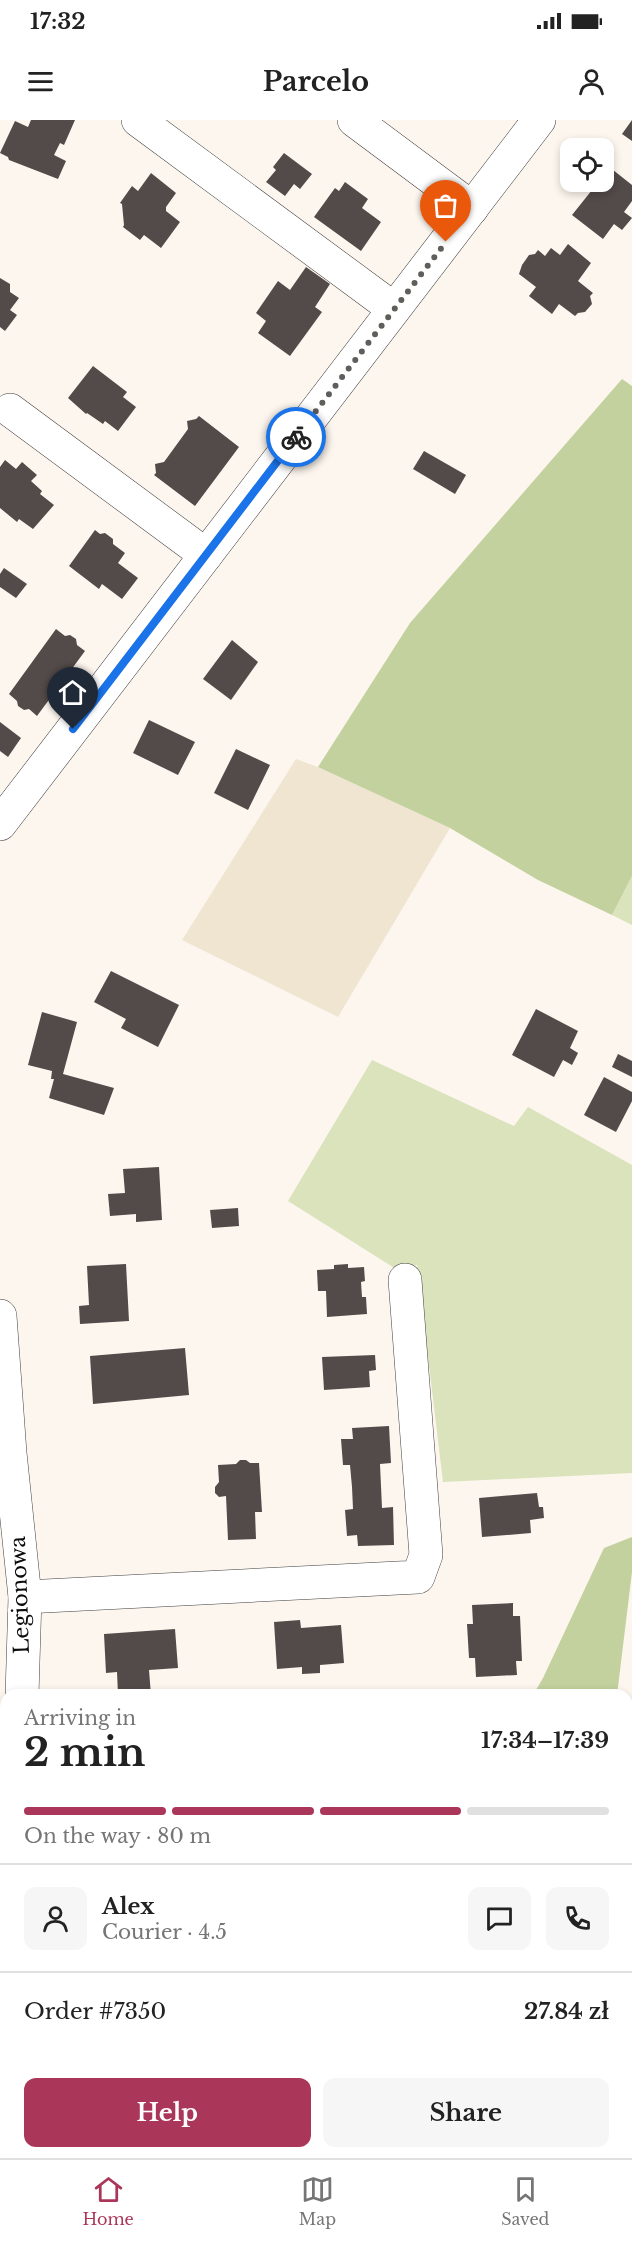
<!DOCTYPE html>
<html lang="en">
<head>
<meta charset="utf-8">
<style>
  body { margin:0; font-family:"Libre Baskerville",serif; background:#f6f6f6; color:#222; height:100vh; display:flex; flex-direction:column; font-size:22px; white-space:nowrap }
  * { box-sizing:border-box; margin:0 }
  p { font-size:20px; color:#767676 }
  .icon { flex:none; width:33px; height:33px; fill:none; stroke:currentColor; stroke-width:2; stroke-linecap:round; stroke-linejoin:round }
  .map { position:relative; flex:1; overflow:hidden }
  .details { position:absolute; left:0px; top:1569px; width:633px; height:470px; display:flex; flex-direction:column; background:#fff; border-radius:18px 18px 0 0; box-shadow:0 3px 9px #0003 }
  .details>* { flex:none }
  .tools { position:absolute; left:560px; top:18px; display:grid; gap:12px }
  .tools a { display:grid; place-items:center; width:54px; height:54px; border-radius:12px; background:#fff; box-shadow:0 3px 9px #0003; font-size:30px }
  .pin { position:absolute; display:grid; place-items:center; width:51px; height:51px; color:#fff; margin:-62px -26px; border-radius:50% 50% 50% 0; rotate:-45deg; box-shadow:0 0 6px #0007 }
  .pin .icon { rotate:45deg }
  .courier { position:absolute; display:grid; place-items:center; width:60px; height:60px; margin:-30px; border:4px solid #1a73e8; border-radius:50%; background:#fff; color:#222; box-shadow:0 2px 8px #0007 }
  .head em { font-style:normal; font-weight:700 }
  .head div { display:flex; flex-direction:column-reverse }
  .head { display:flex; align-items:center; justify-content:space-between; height:102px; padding:0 24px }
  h1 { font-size:39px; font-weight:700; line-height:45px }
  .bar { display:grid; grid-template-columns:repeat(4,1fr); gap:9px 6px; align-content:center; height:72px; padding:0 24px }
  .bar i { height:8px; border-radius:4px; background:#e0e0e0 }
  .bar .active { background:#aa375a }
  .bar p { grid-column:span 4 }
  .line { display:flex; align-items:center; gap:15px; padding:0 24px; border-top:2px solid #e0e0e0 }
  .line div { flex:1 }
  .round { display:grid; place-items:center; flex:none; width:63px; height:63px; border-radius:12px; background:#f6f6f6 }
  .action { display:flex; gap:12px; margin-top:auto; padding:12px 24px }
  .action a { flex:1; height:69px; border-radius:12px; background:#aa375a; color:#fff; font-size:24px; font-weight:700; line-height:69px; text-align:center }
  .action a+a { background:#f6f6f6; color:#222 }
  .status { display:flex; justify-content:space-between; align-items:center; height:42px; padding:0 30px; background:#fff; direction:ltr }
  .status svg { height:16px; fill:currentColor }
  header { display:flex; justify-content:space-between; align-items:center; height:78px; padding:0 24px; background:#fff; font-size:27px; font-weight:700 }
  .tabs { display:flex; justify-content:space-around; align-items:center; height:84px; border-top:2px solid #e0e0e0; background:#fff; font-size:16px; color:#767676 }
  .tabs a { display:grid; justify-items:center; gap:3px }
  .tabs .active { color:#aa375a }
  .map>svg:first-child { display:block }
</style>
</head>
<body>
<div class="status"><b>17:32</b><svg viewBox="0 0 49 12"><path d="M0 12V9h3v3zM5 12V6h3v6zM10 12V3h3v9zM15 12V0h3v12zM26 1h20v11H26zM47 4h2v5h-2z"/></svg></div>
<header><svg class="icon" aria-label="menu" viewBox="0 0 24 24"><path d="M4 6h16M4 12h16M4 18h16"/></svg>Parcelo<svg class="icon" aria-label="person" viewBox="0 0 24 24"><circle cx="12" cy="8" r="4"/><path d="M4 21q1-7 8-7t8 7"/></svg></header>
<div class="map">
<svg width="632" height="2038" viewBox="0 0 632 2038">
  <rect width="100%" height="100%" fill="#fdf6ee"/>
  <path fill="#efe5d1" d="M296 639 318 647 450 708 338 897 182 820Z"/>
  <g fill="#dae3bc">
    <path d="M632 756V805L612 795Z"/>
    <path d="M372 940 514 1006 528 987 632 1045V1353L443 1362 417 1145 396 1149 288 1081Z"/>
    <path d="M240 2032 241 2038H103L102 2033Z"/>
  </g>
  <g fill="#c2d19d">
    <path d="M622 259 632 266V756L612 795 538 760 450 708 318 647 410 503Z"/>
    <path d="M632 1417V1452L617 1575H533L543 1558 604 1428Z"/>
    <path d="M627 1617H632V2038H241L240 2033 627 2032Z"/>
    <path d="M24 2032 102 2033 103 2038H24Z"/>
  </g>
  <g fill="#534b4a">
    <path d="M31 0H75L64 25 60 23 54 35 66 41 58 59 9 40 8 37 0 33 15 1 28 7Z"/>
    <path d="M632 0V21L622 14Z"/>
    <path d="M284 33 312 54 300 69 294 64 285 76 266 62 276 50 273 47Z"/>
    <path d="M603 42 632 65V81L624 92 632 98 622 110 614 104 603 119 572 95 592 70 583 63 585 62H603Z"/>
    <path d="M151 53 176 73 166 87V91L180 102 161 128 144 115 140 120 123 107 124 105 122 84 120 83 132 66 138 71Z"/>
    <path d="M345 62 368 79 362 88 381 102 361 131 314 97 335 68 339 71Z"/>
    <path d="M568 124 591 143 578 161 593 173 590 176 592 184 585 192 578 193 575 196 559 184 552 194 529 176 536 167 519 154 522 145 529 135 535 134 538 130 545 136 551 128 560 135Z"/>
    <path d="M306 147 330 164 315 187 322 192 290 236 258 213 266 201 256 193 278 161 290 170Z"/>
    <path d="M0 158 10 164V172L19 178 10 190 17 195 5 211 0 207Z"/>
    <path d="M93 246 127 272 123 277 136 287 118 311 105 301 103 304 87 293 86 294 68 278Z"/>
    <path d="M199 296 239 327 195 386 154 355 156 353 155 344 164 342 188 309 187 301 196 299Z"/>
    <path d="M424 331 466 355 455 374 413 349Z"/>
    <path d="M5 340 16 349 22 342 37 355 31 361 42 371 40 374 54 385 33 409 19 399 17 402 0 388V347Z"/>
    <path d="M95 410 100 414 105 413 113 419V424L125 433 118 443 138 458 122 479 102 464 99 469 69 446Z"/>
    <path d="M4 448 27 464 16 478 0 467V454Z"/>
    <path d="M56 509 65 516 70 515 76 519 77 525 85 531 37 596 29 589 24 590 18 586 17 581 9 574Z"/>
    <path d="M232 520 258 542 231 580 203 559Z"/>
    <path d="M149 600 195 622 178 655 133 633Z"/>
    <path d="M0 602 21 618 8 637 0 631Z"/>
    <path d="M236 629 270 645 248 690 214 673Z"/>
    <path d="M111 851 179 885 158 927 121 908 126 899 94 882Z"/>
    <path d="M536 889 578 911 570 928 578 933 572 945 563 940 554 957 512 935Z"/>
    <path d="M42 892 77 902 63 954 114 968 104 995 49 978 54 959H51L52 951 28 945Z"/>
    <path d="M618 934 632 941V957L612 947Z"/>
    <path d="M604 957 632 972V981L616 1012 584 995Z"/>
    <path d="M159 1047 162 1100 136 1102V1094L110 1096 108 1074 125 1073 123 1049Z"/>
    <path d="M238 1088 239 1106 212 1108 210 1090Z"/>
    <path d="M126 1144 129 1201 80 1204 79 1186 89 1185 87 1146Z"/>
    <path d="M348 1144V1148L364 1147 365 1161 361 1162 362 1177H366L367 1194 327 1197 326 1171H318L317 1150 334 1149V1145Z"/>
    <path d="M185 1228 189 1275 93 1284 90 1236Z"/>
    <path d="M375 1235 376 1250 369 1251 370 1267 324 1270 322 1237Z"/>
    <path d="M389 1306 391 1343 380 1344 382 1388 393 1387 394 1425 358 1426 357 1415 347 1416 345 1390 353 1389 352 1367 350 1345H343L341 1319H353L352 1308Z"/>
    <path d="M240 1340H246L250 1343H259L262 1392H255L256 1419 228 1420 226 1376 219 1377 215 1373V1367L219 1362 218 1345 236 1344Z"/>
    <path d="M537 1373 539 1387H543L544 1398 530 1400 531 1413 482 1417 479 1378Z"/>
    <path d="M513 1483V1496H520L522 1541H516L517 1555 476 1557 475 1538H469L467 1504H473L472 1485Z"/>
    <path d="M300 1500 301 1508 341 1505 344 1543 320 1545V1553L302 1554V1547L277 1549 274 1502Z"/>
    <path d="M175 1509 178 1548 149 1550 151 1575H118L117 1552 106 1553 104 1514Z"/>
  </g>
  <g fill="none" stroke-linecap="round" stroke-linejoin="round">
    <defs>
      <g id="minor">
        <path d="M138 0 394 189"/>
        <path d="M354 0 472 88"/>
        <path d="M10 290 206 435"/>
        <path d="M0 704 539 0"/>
        <path d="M0 1196 10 1333 25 1477 22 1575"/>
        <path d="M25 1477 418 1457 426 1435 405 1160"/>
        <path d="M11 2038V2032"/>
      </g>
    </defs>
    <use href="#minor" stroke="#3f3f3f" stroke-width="34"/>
    <use href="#minor" stroke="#fff" stroke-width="33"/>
  </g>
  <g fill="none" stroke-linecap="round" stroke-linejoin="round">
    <path stroke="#605e5b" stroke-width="6" stroke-dasharray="0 10.8" d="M296 317 446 122"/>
    <path stroke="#1a73e8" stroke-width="8" d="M73 609 296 317"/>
  </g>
  <g text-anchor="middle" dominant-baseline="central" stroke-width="6" stroke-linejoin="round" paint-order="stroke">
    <g font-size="21" fill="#0c0c0c" stroke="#fff">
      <text transform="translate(20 1475) rotate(-92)">Legionowa</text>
    </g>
  </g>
</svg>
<div class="tools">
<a><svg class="icon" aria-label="locate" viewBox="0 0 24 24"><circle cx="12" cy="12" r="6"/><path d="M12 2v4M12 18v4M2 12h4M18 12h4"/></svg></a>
</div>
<div class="pin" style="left:446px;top:122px;background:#ea580c"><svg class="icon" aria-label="bag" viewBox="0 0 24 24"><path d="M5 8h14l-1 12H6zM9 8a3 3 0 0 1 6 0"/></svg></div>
<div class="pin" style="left:73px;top:609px;background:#1f2937"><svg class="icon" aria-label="home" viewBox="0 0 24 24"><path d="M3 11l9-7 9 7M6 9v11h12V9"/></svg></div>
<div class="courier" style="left:296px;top:317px"><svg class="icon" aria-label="bike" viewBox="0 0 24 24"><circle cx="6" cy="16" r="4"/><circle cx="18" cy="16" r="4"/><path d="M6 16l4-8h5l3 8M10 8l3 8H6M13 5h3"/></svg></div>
<section class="details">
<div class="head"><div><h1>2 min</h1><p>Arriving in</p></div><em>17:34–17:39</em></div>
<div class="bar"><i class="active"></i><i class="active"></i><i class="active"></i><i></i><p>On the way · 80 m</p></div>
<div class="line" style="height:108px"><a class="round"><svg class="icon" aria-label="person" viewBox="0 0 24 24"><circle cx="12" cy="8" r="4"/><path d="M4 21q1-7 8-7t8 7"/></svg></a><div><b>Alex</b><p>Courier · 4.5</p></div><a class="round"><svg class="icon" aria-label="chat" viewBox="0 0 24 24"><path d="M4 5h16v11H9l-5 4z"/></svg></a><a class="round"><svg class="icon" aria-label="phone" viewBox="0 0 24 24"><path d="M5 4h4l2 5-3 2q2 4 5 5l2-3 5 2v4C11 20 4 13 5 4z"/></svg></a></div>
<div class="line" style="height:78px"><div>Order #7350</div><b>27.84 zł</b></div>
<div class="action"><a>Help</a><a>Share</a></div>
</section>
</div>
<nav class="tabs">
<a class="active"><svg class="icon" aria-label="home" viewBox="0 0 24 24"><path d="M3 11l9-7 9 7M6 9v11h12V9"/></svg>Home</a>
<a><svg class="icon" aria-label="map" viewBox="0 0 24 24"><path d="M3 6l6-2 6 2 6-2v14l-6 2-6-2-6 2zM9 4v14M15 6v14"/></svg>Map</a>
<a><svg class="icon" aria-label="saved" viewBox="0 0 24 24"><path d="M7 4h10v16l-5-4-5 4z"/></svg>Saved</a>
</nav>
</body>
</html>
